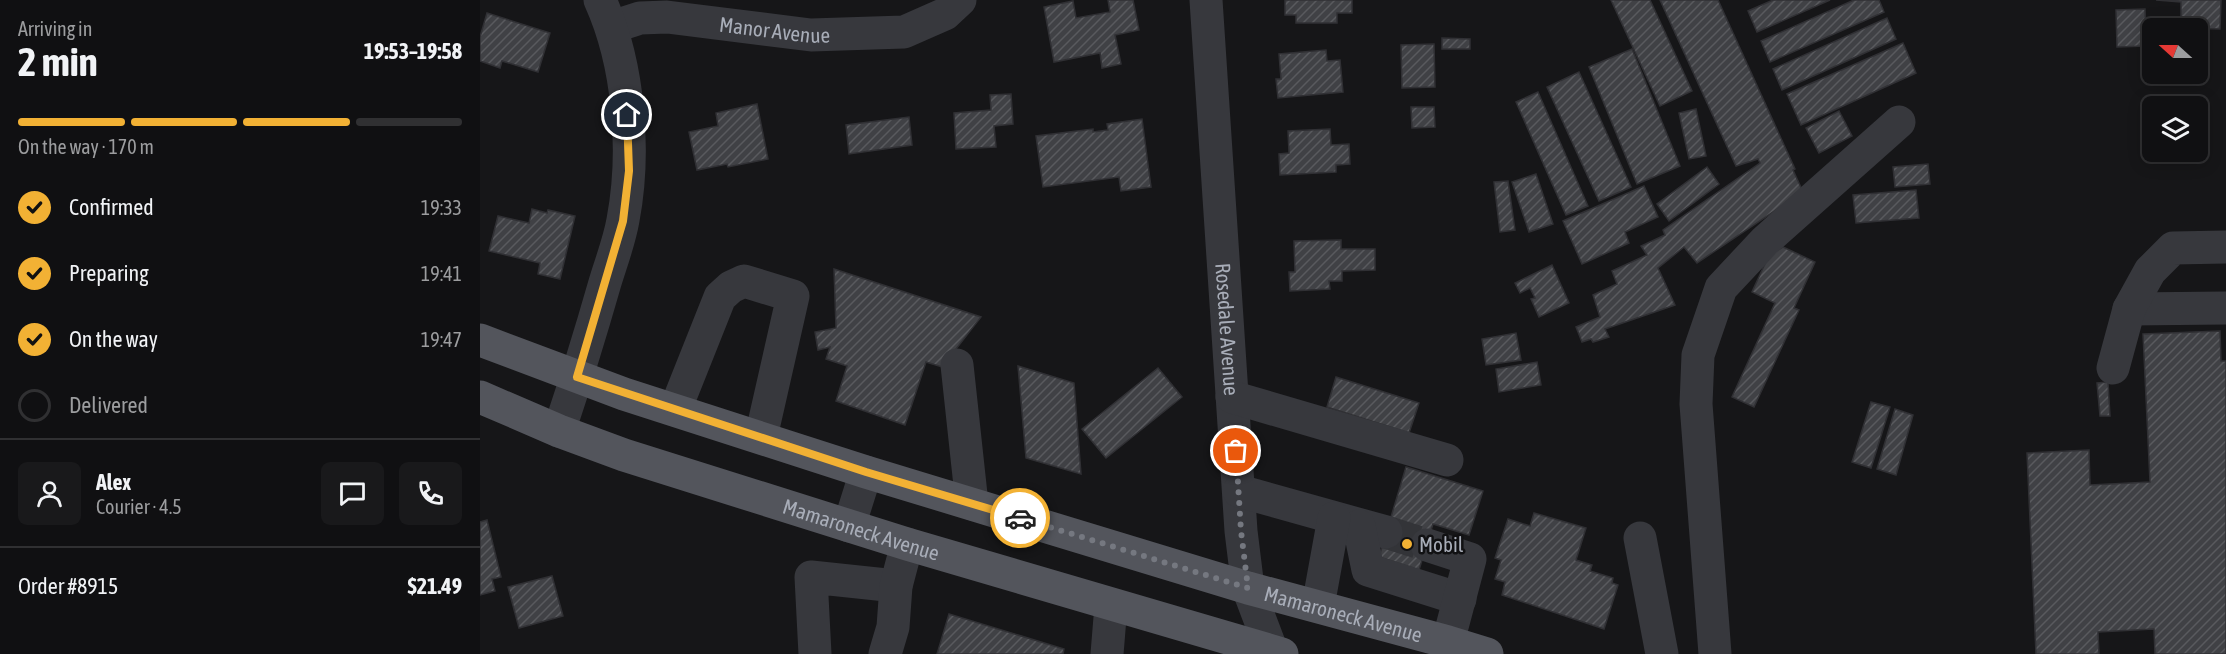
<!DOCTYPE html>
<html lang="en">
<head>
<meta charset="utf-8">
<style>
  body { margin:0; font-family:"Asap Condensed",sans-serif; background:#19191b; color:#f1f3f6; height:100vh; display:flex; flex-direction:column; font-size:22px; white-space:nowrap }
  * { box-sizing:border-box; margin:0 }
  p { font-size:20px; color:#9c9d9f }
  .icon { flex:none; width:33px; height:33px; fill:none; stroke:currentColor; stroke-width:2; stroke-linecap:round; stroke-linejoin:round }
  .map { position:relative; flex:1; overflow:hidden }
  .drawer { display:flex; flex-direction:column; background:#101012; width:480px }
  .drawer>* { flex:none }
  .needle { width:39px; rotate:291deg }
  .controls { position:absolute; left:1662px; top:18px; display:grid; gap:12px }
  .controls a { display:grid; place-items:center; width:66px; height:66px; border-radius:9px; background:#101012; box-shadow:0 3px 15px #0003,0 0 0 2px #303032; font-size:30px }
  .pin { position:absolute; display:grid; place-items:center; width:51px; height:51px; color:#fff; margin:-26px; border:3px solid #fff; border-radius:50%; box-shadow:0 2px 6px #0007 }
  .courier { position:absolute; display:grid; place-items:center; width:60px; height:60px; margin:-30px; border:4px solid #f2b134; border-radius:50%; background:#fff; color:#222; box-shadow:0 2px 8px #0007 }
  .summary em { font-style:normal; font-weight:700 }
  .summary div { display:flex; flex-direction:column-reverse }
  .summary { display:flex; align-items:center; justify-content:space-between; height:102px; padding:0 18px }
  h1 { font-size:39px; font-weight:700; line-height:45px }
  .bar { display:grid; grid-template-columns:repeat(4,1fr); gap:9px 6px; align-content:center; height:72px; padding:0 18px }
  .bar i { height:8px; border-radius:4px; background:#303032 }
  .bar .on { background:#f2b134 }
  .bar p { grid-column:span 4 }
  .line { display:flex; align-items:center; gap:15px; padding:0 18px; border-top:2px solid #303032 }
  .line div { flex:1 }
  .round { display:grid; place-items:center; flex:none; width:63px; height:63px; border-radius:9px; background:#19191b }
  ol { padding:0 18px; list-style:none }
  li { display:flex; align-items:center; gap:18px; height:66px }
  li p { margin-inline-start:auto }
  li .icon { padding:6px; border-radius:50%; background:#f2b134; color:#111; stroke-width:4 }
  li:last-child { color:#9c9d9f }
  li i { width:33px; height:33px; border:3px solid #303032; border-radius:50% }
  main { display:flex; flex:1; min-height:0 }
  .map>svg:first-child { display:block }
</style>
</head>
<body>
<main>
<section class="drawer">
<div class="summary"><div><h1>2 min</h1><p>Arriving in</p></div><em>19:53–19:58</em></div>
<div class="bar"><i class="on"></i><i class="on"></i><i class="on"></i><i></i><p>On the way · 170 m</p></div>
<ol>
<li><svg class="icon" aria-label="check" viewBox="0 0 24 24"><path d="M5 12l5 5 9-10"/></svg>Confirmed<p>19:33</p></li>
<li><svg class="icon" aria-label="check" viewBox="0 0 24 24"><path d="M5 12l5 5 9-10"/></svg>Preparing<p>19:41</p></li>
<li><svg class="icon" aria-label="check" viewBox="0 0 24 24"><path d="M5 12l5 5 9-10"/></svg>On the way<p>19:47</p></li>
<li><i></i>Delivered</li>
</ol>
<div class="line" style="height:108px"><a class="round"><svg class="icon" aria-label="person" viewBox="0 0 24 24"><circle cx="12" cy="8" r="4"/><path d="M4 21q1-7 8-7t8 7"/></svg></a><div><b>Alex</b><p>Courier · 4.5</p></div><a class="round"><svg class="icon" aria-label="chat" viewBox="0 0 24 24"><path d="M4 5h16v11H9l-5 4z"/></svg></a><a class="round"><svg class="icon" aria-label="phone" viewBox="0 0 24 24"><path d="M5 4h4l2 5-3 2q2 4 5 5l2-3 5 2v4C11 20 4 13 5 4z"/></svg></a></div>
<div class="line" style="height:78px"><div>Order #8915</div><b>$21.49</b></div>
</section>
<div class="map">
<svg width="1746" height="654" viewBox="0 0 1746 654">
  <defs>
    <pattern id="building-hatch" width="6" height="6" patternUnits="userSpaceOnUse" patternTransform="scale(1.5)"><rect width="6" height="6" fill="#404145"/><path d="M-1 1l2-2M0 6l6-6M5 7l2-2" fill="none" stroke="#595a5e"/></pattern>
  </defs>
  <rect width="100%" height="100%" fill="#161618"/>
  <g fill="url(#building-hatch)" stroke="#303034" stroke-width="1.5">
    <path d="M628 0H653L659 30 635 35 641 64 622 68 620 53 574 62 564 7 593 1 596 18 630 12Z"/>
    <path d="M805 0H872V13H857V23H816V15H805Z"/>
    <path d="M1131 0H1170L1212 91 1180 106Z"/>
    <path d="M1180 0H1238L1315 169 1313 170 1323 192 1217 263 1204 247 1178 268 1195 305 1125 329 1129 337 1113 342 1111 339 1102 342 1096 327 1120 317 1113 295 1137 284 1132 271 1167 255 1161 246 1185 235 1183 230 1280 163 1278 159 1256 166Z"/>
    <path d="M1293 0H1350L1277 32 1268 11Z"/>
    <path d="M1374 0H1399L1404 12 1290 62 1281 41Z"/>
    <path d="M1676 0H1741L1740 29 1701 28V2Z"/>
    <path d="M1665 9 1666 46 1637 47 1636 10Z"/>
    <path d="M7 13 70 33 58 72 22 61 20 68 0 61V37Z"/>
    <path d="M1407 18 1416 39 1302 90 1293 69Z"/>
    <path d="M962 38 990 39V49H962Z"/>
    <path d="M1423 43 1436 73 1321 125 1307 94Z"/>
    <path d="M954 44 955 87 922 88 921 45Z"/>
    <path d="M1152 49 1200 166 1157 184 1109 67Z"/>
    <path d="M846 50 847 61 860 60 863 92 798 98 796 79H801L799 54Z"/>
    <path d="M1099 72 1151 187 1119 201 1067 87Z"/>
    <path d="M1058 92 1108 206 1086 215 1036 102Z"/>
    <path d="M531 94 533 124 514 126 516 147 476 149 474 113 511 110 510 95Z"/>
    <path d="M277 104 288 159 248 167 247 164 217 170 209 132 238 126 236 113Z"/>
    <path d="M931 107H954L955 127 932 128Z"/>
    <path d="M1216 109 1226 156 1209 159 1199 113Z"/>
    <path d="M1359 111 1372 136 1339 153 1326 128Z"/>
    <path d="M429 117 432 145 369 154 366 125Z"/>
    <path d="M662 119 671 187 641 191 639 177 563 187 556 136 613 129V132L628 130 627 124Z"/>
    <path d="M850 129 851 145 869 144 870 164 856 165V172L800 175 799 154 809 153 808 131Z"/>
    <path d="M1448 164 1450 184 1415 187 1413 167Z"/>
    <path d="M1227 167 1239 184 1189 221 1177 204Z"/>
    <path d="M1056 174 1073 224 1049 232 1032 182Z"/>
    <path d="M1028 181 1035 230 1020 232 1014 182Z"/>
    <path d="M1164 186 1178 217 1145 232 1149 243 1102 264 1083 221Z"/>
    <path d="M1436 190 1439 218 1376 223 1373 195Z"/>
    <path d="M52 209 67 213 68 210 95 216 80 279 58 274 60 263 9 251 18 216 49 223Z"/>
    <path d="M861 240V249H895V270L862 271V281H849L850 289 810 291 809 272H815L814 241Z"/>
    <path d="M1303 247 1335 262 1314 308 1319 310 1274 407 1252 397 1295 303 1272 292 1289 255Z"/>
    <path d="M1072 265 1089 303 1059 317 1051 299 1055 298 1050 288 1040 293 1035 283Z"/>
    <path d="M354 269 501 317 462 367 446 362 425 425 356 401 367 366 346 359 350 347 338 350 335 332 356 328Z"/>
    <path d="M1740 331 1741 361H1746V654H1675L1674 629 1618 632 1619 654H1556L1547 453 1609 450 1610 485 1670 482 1663 334Z"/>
    <path d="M1036 333 1041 360 1006 365 1002 339Z"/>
    <path d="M1057 362 1061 385 1019 392 1016 369Z"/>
    <path d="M538 366 594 383 601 474 546 458Z"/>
    <path d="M678 368 702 397 626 458 602 429Z"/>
    <path d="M856 377 939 403 929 433 847 407Z"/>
    <path d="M1628 382 1630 416H1620L1617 383Z"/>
    <path d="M1391 402 1410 407 1391 468 1372 462Z"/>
    <path d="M1415 409 1433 415 1416 475 1397 469Z"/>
    <path d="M926 467 1003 491 989 535 953 524 939 570 899 557Z"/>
    <path d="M1054 513 1106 528 1096 560 1112 565 1110 571 1133 578 1132 583 1138 585 1124 629 1022 595 1025 582 1015 579 1021 560 1015 558 1028 519 1050 526Z"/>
    <path d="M7 520 21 577 12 579 15 591 0 595V522Z"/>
    <path d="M72 576 83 616 39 628 28 587Z"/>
    <path d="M469 614 584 649 583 654H457Z"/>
  </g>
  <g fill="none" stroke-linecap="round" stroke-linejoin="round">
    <path stroke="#333438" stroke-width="33" stroke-dasharray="33 16" stroke-linecap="butt" d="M906 532 947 545"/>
    <g stroke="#37383d" stroke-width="33">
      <path id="s1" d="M726 0 761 531 768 588 793 654"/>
      <path id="s2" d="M132 27 160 18 187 17 331 35 424 32 465 14 480 0"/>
      <path d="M1649 309 1746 308"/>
      <path d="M477 365 492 504"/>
      <path d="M1633 368 1649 309 1670 271 1693 248 1746 247"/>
      <path d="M752 397 967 460"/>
      <path d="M195 410 240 297 251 287 264 281 313 296 281 437"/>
      <path d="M79 431C95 383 110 335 124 286 130 265 139 243 143 220 156 151 149 64 120 0"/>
      <path d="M759 491 906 532"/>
      <path d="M369 526 386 472"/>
      <path d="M879 526 888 570 980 599"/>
      <path d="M1160 538 1182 654"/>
      <path d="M947 545 990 559 968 642"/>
      <path d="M838 606 854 518"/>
      <path d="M335 654 331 577 416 586"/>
      <path d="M405 654 413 627 416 586 427 544"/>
      <path d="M627 654 631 605"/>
      <path d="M1235 654 1216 404 1218 355 1241 288 1285 241 1419 122"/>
    </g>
    <g stroke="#53555c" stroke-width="33">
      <path id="s3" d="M0 340 144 394 386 472 768 588 968 642 1007 654"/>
      <path id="s4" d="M0 397 79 431 144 455 427 544 802 654"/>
    </g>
  </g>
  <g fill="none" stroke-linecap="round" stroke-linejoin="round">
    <path stroke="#757880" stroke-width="6" stroke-dasharray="0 10.8" d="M540 518 768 588 761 531 756 451"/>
    <path stroke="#f2b134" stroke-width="8" d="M147 115 149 171 143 221 97 377 386 472 540 518"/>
  </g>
  <circle fill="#f2b134" stroke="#111113" stroke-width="2" cx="927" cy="544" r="6"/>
  <g text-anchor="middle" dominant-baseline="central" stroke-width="5" stroke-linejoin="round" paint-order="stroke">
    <g font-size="21" fill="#a8adb8" stroke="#111113">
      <text stroke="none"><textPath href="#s2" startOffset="165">Manor Avenue</textPath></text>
      <text stroke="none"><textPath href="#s1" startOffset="330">Rosedale Avenue</textPath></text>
      <text stroke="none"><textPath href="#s4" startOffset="404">Mamaroneck Avenue</textPath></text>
      <text stroke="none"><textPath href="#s3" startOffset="906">Mamaroneck Avenue</textPath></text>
    </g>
    <g font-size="21" fill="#a8adb8" stroke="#111113" text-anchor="start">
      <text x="939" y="544">Mobil</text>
    </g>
  </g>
</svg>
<div class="controls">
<a><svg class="needle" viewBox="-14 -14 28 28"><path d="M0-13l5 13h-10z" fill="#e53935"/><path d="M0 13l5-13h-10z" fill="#9c9d9f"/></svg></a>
<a><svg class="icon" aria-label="layers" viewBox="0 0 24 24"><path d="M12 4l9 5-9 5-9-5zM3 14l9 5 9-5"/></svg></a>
</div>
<div class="pin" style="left:756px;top:451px;background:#ea580c"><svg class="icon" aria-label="bag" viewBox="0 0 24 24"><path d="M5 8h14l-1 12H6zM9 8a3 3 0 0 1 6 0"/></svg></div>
<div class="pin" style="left:147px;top:115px;background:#1f2937"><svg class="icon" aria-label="home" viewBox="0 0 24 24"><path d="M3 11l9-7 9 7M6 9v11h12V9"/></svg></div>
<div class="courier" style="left:540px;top:518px"><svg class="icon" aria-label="car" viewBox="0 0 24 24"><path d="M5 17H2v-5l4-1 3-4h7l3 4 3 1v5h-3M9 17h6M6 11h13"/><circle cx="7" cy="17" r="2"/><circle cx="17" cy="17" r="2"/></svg></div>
</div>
</main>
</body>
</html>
